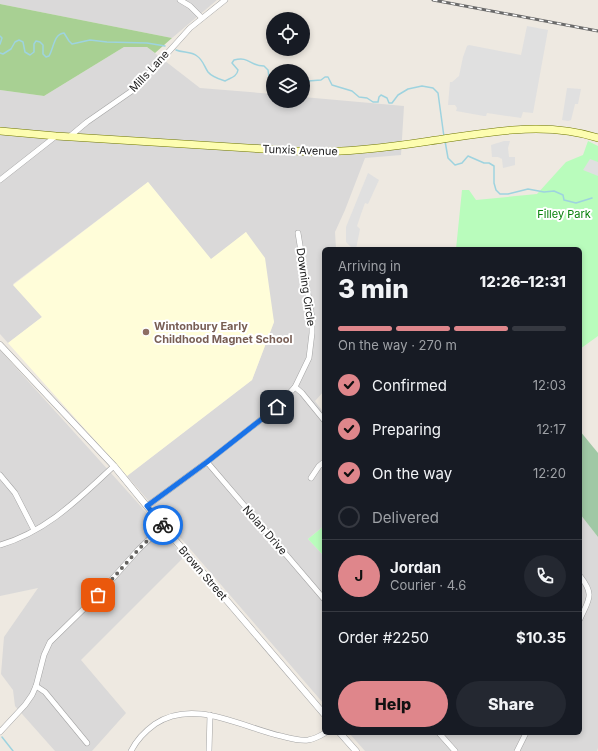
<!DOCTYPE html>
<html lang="en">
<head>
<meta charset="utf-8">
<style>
  body { margin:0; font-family:Inter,sans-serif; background:#242831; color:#f1f3f6; height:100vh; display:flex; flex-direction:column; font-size:15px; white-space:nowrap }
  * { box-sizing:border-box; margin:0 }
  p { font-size:13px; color:#9ea1a6 }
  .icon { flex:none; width:22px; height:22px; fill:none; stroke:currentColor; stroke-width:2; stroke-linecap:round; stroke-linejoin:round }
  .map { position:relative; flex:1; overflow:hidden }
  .sheet { position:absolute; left:322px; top:247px; width:260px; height:488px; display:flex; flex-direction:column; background:#171b24; border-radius:6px; box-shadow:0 2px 6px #0003 }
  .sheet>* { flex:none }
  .buttons { position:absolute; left:266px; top:12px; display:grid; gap:8px }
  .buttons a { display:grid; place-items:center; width:44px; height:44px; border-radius:50%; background:#171b24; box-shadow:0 2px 6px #0003; font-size:20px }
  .pin { position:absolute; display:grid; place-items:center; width:34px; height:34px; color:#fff; margin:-17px; border-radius:8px; box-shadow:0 2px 6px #0006 }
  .courier { position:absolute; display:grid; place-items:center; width:40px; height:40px; margin:-20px; border:3px solid #1a73e8; border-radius:50%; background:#fff; color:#222; box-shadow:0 1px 5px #0007 }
  .overview em { font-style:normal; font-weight:800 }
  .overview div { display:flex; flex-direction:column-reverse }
  .overview { display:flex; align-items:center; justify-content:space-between; height:68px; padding:0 16px }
  h1 { font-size:26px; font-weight:800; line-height:30px }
  .bar { display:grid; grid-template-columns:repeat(4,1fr); gap:6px 4px; align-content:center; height:48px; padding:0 16px }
  .bar i { height:5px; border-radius:3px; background:#363941 }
  .bar .current { background:#df868b }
  .bar p { grid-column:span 4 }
  .line { display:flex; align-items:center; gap:10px; padding:0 16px; border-top:1px solid #363941 }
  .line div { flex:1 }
  .round { display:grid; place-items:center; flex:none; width:42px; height:42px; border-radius:21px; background:#242831 }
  ol { padding:0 16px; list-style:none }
  li { display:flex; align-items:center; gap:12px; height:44px }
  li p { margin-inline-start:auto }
  li .icon { padding:4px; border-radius:50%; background:#df868b; color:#111; stroke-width:4 }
  li:last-child { color:#9ea1a6 }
  li i { width:22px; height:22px; border:2px solid #363941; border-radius:50% }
  .primary-button { display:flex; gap:8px; margin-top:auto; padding:8px 16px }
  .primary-button a { flex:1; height:46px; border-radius:24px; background:#df868b; color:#111; font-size:16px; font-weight:800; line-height:46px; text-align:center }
  .primary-button a+a { background:#242831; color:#f1f3f6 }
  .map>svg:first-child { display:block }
</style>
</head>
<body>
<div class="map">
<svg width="598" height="751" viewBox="0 0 598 751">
  <rect width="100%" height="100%" fill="#eee9e1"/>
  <g fill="#dad9d9">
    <path d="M0 0H217L172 38 0 4Z"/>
    <path d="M124 47H147L200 88 273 94V101H303V97L404 106 401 155 365 158 345 210 335 232 336 249H324V391L315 401 324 413V526L308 539 324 556V704L127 476 252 380 274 322 246 232 211 260 148 182 13 284 42 317 8 343 0 334V90L44 96Z"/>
    <path d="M0 350 137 502 184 557 81 660 126 713 92 751H55L15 706 13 690 1 674 4 637 38 588 0 596Z"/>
    <path d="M580 514 598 537V748L597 751H365L349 733H580Z"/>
  </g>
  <path fill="#fffdd9" d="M148 182 211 259 246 232 265 258 274 322 252 380 127 476 8 343 42 317 13 285Z"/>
  <path fill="#a8d093" d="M0 4 172 38 155 53 147 47H124L44 96 0 90Z"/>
  <path fill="#a0c8a5" d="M580 431 598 453V537L580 514Z"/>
  <g fill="#b9fcbc">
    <path d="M588 141 598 146V336L580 349V249H456L462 190H469L476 200 537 194 566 162 583 155Z"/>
    <path d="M324 526V556L308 539Z"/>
  </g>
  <g fill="#e0e0e0">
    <path d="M527 26 548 30 533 113 523 112 521 118 487 113 486 116H484L456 111 457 108 455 105H448L450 82H452L459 76 463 57 467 46 469 45 521 55Z"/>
    <path d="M567 88 581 89 578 104H575L571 120 568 121 562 120Z"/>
    <path d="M504 141H510L508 148 509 157H515V165L503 168 502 159 498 157H492L491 145Z"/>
    <path d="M590 159 598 162V176L583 170Z"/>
    <path d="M368 173 379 180 368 204 365 203 361 214 357 226 360 229 356 249H355L351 247 346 242V227Z"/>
  </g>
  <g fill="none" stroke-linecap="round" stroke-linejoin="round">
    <g stroke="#9ed3df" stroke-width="1.5">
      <path d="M0 36 2 38 0 44"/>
      <path d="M176 50C183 53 191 51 197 56 203 60 204 66 208 72 212 77 219 79 225 81 230 78 237 77 238 70L232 63 234 60C250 56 249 66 264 66L268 70 269 77 273 80"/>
      <path d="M0 53 3 54 11 49 15 42 19 40 23 42 25 52 30 55 34 52V44L36 41 40 42 43 45V54L46 57 49 56C54 47 54 34 64 33L69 41 72 44 90 40 107 42 147 43 165 46"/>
      <path d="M303 79 308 81 321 80 325 77H328L332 85 352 91 359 97 367 98 373 102H378L379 97 381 95 387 98 389 103H392L398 95 408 89 422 86 433 88 438 93 444 137"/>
      <path d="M445 141 448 158 455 165 462 163 468 156 484 163H489L494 166V183L496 190 500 194H508L528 189 544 192 554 191 563 195 564 200 576 203 592 198"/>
      <path d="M2 737 13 751"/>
    </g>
    <defs>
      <g id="minor">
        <path d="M180 0 190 6 202 18"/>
        <path d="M69 137 87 122 136 88 190 28 225 0"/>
        <path d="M0 180 56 136"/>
        <path d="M295 387 302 393 324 420"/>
        <path d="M207 462 324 599"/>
        <path d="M0 475 15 493 34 530"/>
        <path d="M311 478 319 466 324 462"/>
        <path d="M147 506 207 462 277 407 295 387 309 358 312 333V318L298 233"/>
        <path d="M0 545C48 531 79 498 114 466"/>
        <path d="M580 576C595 595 589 599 580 619"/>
        <path d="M36 686 45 692 87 743"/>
        <path d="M0 732 25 705 32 695 36 686 44 655 50 642 98 595 138 550 163 526"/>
        <path d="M439 733 455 751"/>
        <path d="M131 751C137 739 144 732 155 724 194 698 241 727 281 736 289 738 299 741 308 740 314 739 320 736 325 733"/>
        <path d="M209 751 210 715"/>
        <path d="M517 751 526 733"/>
      </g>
      <g id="tertiary">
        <path d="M0 345 114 466 163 526 324 714"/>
        <path d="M340 733 356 751"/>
      </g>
      <path id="secondary" d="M0 131 56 136 312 152C352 152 391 147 430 141 485 133 544 120 598 138"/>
    </defs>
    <use href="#minor" stroke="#a3a3a3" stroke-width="6"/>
    <use href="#tertiary" stroke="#a3a3a3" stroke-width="7"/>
    <use href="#secondary" stroke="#6e7600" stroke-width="8"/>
    <use href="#minor" stroke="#fff" stroke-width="5"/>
    <use href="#tertiary" stroke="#fff" stroke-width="6"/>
    <use href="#secondary" stroke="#fdfdb0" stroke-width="7"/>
    <defs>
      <path id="rail" d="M433 0 598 31"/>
    </defs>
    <use href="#rail" stroke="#6a6a6a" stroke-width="3"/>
    <use href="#rail" stroke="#fff" stroke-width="1.5" stroke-dasharray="4.5" stroke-linecap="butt"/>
  </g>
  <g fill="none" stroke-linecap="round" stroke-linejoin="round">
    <path stroke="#666461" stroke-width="4" stroke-dasharray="0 7.2" d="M98 595 138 550 163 525"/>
    <path stroke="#1a73e8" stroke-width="5" d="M163 525 147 506 207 462 277 407"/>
  </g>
  <circle fill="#8d6e63" stroke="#fff" stroke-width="1.5" cx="146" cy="332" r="4"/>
  <g text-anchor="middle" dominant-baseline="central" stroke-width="4" stroke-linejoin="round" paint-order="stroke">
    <g font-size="11" fill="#1c1c1c" stroke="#fff">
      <text transform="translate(149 71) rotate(-47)">Mills Lane</text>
      <text transform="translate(300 150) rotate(2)">Tunxis Avenue</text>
      <text transform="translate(306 287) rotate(82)">Downing Circle</text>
      <text transform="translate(265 530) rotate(49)">Nolan Drive</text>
      <text transform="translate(203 573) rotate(49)">Brown Street</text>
    </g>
    <g font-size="11" fill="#057f09" stroke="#fff">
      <text x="564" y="214">Filley Park</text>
    </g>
    <g font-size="11" font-weight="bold" fill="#785e54" stroke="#fff" text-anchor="start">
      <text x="154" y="326">Wintonbury Early<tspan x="154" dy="13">Childhood Magnet School</tspan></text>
    </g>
  </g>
</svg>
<div class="buttons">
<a><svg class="icon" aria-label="locate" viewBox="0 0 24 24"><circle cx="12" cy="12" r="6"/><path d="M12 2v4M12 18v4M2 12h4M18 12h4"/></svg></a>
<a><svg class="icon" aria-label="layers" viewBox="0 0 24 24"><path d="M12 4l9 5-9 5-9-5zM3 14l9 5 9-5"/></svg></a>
</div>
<div class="pin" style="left:98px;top:595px;background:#ea580c"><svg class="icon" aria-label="bag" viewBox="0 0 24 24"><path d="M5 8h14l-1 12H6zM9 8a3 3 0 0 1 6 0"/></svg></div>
<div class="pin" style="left:277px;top:407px;background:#1f2937"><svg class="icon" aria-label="home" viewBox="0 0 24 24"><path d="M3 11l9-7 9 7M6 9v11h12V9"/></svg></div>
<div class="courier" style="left:163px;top:525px"><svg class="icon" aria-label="bike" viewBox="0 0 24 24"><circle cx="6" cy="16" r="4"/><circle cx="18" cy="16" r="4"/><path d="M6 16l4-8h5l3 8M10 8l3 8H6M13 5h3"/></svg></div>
<section class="sheet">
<div class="overview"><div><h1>3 min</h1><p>Arriving in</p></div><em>12:26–12:31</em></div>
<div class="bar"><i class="current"></i><i class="current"></i><i class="current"></i><i></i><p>On the way · 270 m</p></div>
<ol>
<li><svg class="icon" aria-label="check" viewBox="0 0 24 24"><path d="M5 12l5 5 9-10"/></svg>Confirmed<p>12:03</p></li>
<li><svg class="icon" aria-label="check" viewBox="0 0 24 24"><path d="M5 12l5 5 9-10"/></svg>Preparing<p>12:17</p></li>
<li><svg class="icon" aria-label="check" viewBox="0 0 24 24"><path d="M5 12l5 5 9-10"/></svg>On the way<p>12:20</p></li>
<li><i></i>Delivered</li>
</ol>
<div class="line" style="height:72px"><b class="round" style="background:#df868b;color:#111">J</b><div><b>Jordan</b><p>Courier · 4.6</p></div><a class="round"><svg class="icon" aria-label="phone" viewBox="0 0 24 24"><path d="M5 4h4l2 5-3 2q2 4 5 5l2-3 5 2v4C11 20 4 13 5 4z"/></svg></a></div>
<div class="line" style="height:52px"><div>Order #2250</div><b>$10.35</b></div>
<div class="primary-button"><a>Help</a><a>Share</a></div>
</section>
</div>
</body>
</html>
